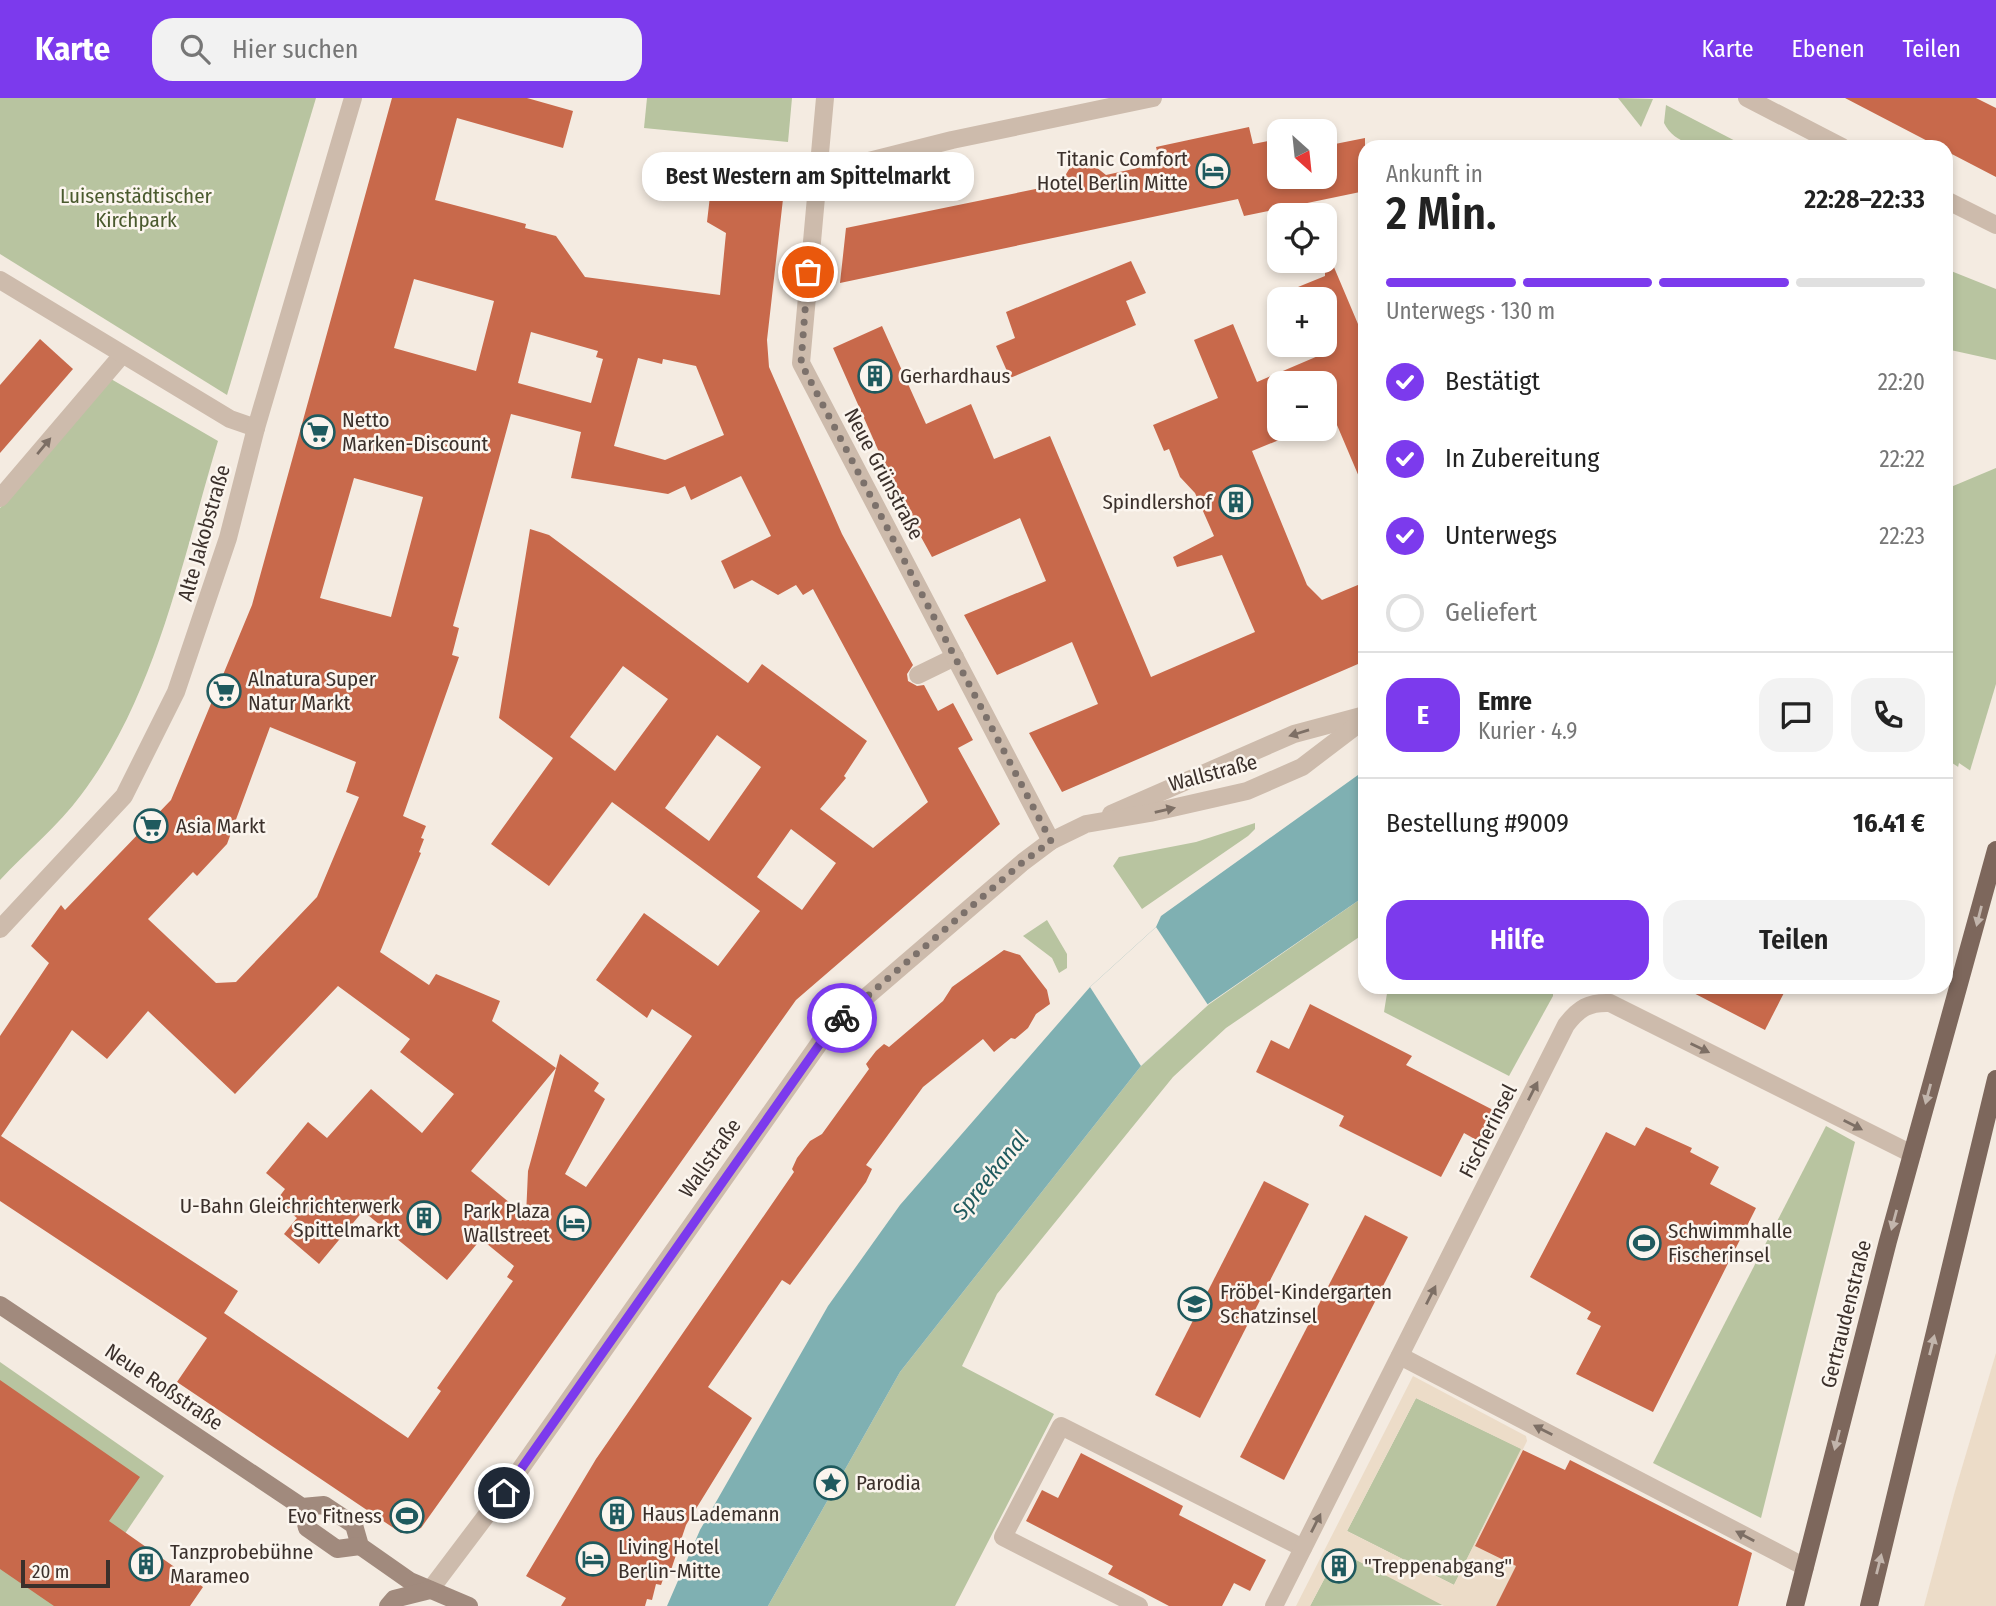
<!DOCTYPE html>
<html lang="de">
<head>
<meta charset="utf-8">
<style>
  body { margin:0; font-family:"Fira Sans Condensed",sans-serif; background:#f2f2f2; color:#222; height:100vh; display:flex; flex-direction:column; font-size:26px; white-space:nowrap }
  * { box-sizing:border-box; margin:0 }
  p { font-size:23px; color:#767676 }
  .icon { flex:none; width:38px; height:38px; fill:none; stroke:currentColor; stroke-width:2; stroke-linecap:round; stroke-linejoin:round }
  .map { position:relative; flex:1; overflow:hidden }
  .side { position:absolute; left:1358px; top:42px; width:595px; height:854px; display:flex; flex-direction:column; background:#fff; border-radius:21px; box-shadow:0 4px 10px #0003 }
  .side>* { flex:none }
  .needle { width:46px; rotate:153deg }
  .controls { position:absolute; left:1267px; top:21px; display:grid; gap:14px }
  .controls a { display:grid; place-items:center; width:70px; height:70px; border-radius:14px; background:#fff; box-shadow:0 4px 10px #0003; font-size:35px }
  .scale { position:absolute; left:21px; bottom:18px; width:89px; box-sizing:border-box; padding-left:7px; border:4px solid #3b302b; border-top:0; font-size:19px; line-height:24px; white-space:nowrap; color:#3b302b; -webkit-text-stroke:5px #fbf5ee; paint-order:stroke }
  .pin { position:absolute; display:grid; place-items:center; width:60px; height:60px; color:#fff; margin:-30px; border:4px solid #fff; border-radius:50%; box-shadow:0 2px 7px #0007 }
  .courier { position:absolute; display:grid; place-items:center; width:70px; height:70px; margin:-35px; border:5px solid #7c3aed; border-radius:50%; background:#fff; color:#222; box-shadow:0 2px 9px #0007 }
  .bubble { position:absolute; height:49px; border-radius:21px; background:#fff; box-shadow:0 4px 10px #0003; font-size:23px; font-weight:600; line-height:49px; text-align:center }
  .headline em { font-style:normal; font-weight:600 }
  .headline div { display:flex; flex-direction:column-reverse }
  .headline { display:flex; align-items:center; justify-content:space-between; height:119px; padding:0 28px }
  h1 { font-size:46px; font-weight:600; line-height:52px }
  .bar { display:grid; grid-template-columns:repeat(4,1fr); gap:10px 7px; align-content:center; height:84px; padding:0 28px }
  .bar i { height:9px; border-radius:5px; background:#e0e0e0 }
  .bar .current { background:#7c3aed }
  .bar p { grid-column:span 4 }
  .line { display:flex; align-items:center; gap:18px; padding:0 28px; border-top:2px solid #e0e0e0 }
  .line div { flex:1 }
  .round { display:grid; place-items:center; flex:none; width:74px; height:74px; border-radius:21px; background:#f2f2f2 }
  ol { padding:0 28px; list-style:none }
  li { display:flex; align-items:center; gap:21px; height:77px }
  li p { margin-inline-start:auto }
  li .icon { padding:7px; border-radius:50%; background:#7c3aed; color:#fff; stroke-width:4 }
  li:last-child { color:#767676 }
  li i { width:38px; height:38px; border:4px solid #e0e0e0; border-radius:50% }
  .action { display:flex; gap:14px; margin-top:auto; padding:14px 28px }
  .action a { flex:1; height:80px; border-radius:21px; background:#7c3aed; color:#fff; font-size:28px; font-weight:600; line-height:80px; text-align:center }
  .action a+a { background:#f2f2f2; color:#222 }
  header { display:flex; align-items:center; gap:42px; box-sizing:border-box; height:98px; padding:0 35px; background:#7c3aed; color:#fff }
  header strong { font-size:33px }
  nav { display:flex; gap:38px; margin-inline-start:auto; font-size:24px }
  .search { width:490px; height:63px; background:#f2f2f2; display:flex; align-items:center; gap:18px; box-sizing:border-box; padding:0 24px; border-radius:21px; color:#767676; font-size:26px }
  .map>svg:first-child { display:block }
</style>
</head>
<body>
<header>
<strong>Karte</strong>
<div class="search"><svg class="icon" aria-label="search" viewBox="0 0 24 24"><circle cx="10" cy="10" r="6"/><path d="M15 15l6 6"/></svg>Hier suchen</div>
<nav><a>Karte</a><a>Ebenen</a><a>Teilen</a></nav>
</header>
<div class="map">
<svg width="1996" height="1508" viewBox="0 0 1996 1508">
  <rect width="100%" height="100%" fill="#f4ebe1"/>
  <g fill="#b8c4a0">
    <path d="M0 0H316L227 297 0 156Z"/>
    <path d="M647 0H792L788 44 644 30Z"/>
    <path d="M1618 0 1653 1 1641 29Z"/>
    <path d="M1666 7 1747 49C1720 49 1678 54 1664 25Z"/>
    <path d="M1946 171 1996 191V262L1946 251Z"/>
    <path d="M111 281 218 343C182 462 157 596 81 697 58 728 26 754 0 782V410Z"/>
    <path d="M1996 370V586L1969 676 1946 661V391Z"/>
    <path d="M1255 725V731L1248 738 1142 811 1113 768 1119 759 1196 744Z"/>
    <path d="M1365 798V835L1226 930 1173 979 997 1196 962 1268 1054 1316 955 1508H768L900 1274 1141 968 1208 907Z"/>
    <path d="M1047 822 1067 856V870L1059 875 1052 860 1023 838Z"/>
    <path d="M1388 889H1553V898L1509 978 1384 914Z"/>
    <path d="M1826 1028 1855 1044 1761 1420 1653 1365Z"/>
    <path d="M0 1264 164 1378 76 1508H0Z"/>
    <path d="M1416 1300 1522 1351 1454 1487 1347 1433Z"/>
    <path d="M1339 1453 1445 1507 1310 1508Z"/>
  </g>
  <g fill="#ecdcc8" fill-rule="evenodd">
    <path d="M1996 1255V1508H1924L1955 1393Z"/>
    <path d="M1413 1278 1526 1338 1527 1343 1475 1447 1516 1468 1496 1508H1444L1339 1453 1310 1508H1296ZM1416 1300 1521 1351 1454 1487 1347 1433Z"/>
  </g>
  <path fill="#7fb0b2" d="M1365 672V798L1208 906 1141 968 900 1274 768 1508H667L700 1432 828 1208 900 1107 1090 889 1156 829 1161 818Z"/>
  <g fill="#f4ebe1">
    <path d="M1959 665 1996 690V814L1946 783V720Z"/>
    <path d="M1156 829 1208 907 1141 968 1090 889Z"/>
  </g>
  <g fill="#c8694b" fill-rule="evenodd">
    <path d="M392 0H527L573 13 563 50 457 20 435 102 526 126 525 130 556 138 585 179 720 197 726 135 707 124 710 98 783 101 767 242 769 269 842 436 913 567 907 576 908 583 917 588 924 587 938 613 953 605 973 642 958 650 1000 726 796 902 421 1430 408 1435H401L177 1284 207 1240 0 1103V938L49 865 31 848 61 807 65 812 171 702 252 507ZM414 181 494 203 476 273 394 250ZM531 234 598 253 596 259 603 261 591 305 518 285ZM638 260 662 266 663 261 696 268 724 337 665 362 614 348ZM511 316 581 334 571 380 668 396 685 388 691 402 741 378 771 438 721 463 734 491 752 482 778 497 796 487 803 497 813 491 928 704 873 750 820 711 846 680 844 678 867 643 762 566 748 585 549 437 530 431 499 620 553 660 491 746 549 788 612 704 760 813 718 868 644 815 596 882 647 920 652 911 692 938 586 1089 565 1076 605 1001 594 993 599 985 560 956 528 1073 526 1118 471 1073 556 970 492 923 500 903 436 876 429 887 380 854 421 755 419 754 424 741 421 740 426 728 403 718 459 559 452 557 459 530 453 528ZM354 380 423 399 391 519 320 500ZM623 568 668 601 615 673 570 639ZM270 629 356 664 346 694 359 699 317 799 236 884 216 885 148 821 193 774 197 778 227 746ZM717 637 761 669 709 743 665 710ZM791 731 836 765 802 812 757 779ZM338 888 410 941 400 954 454 996 422 1035 371 991 327 1040 308 1024 266 1075 285 1091 276 1103 297 1120 284 1136 319 1166 363 1113 447 1182 481 1141 514 1168 507 1179 513 1183 437 1290 441 1293 408 1340 224 1215 238 1193 1 1038 72 932 107 961 148 913 235 996Z"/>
    <path d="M1845 0H1976L1996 10V79L1946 53V49H1939Z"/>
    <path d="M1249 29 1253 46 1279 41V79H1325V48L1365 40V93L1244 118 1238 101 840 185 846 130 1060 86 1071 68 1091 65 1106 77 1160 65 1156 49Z"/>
    <path d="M1325 148 1358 226 1365 224V393L1334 320 1325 323V285H1279V342L1252 353 1307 487 1322 502 1365 484V563L1062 694 1029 635 1098 606 1072 544 997 577 964 517 1046 483 1020 420 932 459 898 397 833 250 882 228 926 326 971 306 994 361 1050 338 1151 579 1255 534 1222 457 1177 469 1173 459 1214 438 1195 395 1180 379 1169 351 1164 353 1153 327 1218 300 1194 242 1233 226 1257 284 1325 255V201L1271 200 1325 178Z"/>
    <path d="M1131 163 1146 195 1126 203 1136 227 1010 280 996 248 1015 240 1006 214Z"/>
    <path d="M40 241 73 271 0 355V287Z"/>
    <path d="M1004 852 1020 857 1047 892 1050 906 1036 916 1028 930 1015 941 1011 940 994 954 983 941 923 989 866 1067 872 1071 866 1084 790 1187 782 1182 708 1289 752 1320 686 1427 671 1472 667 1470 661 1487 656 1486 652 1502 647 1501 645 1508H561L566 1500 526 1478 596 1361 794 1074 792 1071 797 1060 810 1043 822 1036 869 971 866 966 876 953 884 946 889 949 943 903 952 889Z"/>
    <path d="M1682 889H1787L1765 932Z"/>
    <path d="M1310 906 1412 958 1406 967 1495 1013 1480 1044 1464 1035 1441 1079 1339 1028 1344 1018 1256 974 1271 942 1289 951Z"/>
    <path d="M1646 1029 1692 1050 1690 1054 1719 1069 1710 1086 1756 1110 1653 1314 1576 1276 1601 1228 1587 1221 1591 1214 1530 1179 1606 1034 1635 1048Z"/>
    <path d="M1264 1083 1309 1106 1200 1320 1155 1297Z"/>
    <path d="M1365 1117 1408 1139 1284 1382 1240 1359Z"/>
    <path d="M0 1282 140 1379 109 1423 203 1489 190 1508H54L0 1471Z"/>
    <path d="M1523 1352 1565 1372 1570 1362 1752 1455 1738 1508H1496L1516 1468 1475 1448Z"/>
    <path d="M1081 1355 1183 1408 1179 1417 1266 1462 1250 1493 1234 1485 1222 1508H1169L1108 1476 1113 1468 1026 1423 1042 1392 1058 1400Z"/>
  </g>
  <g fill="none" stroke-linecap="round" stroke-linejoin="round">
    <g stroke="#cdbbac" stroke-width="18">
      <path d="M0 400 122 257"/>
      <path d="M918 577 955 559"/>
      <path d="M1400 1258 1805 1469"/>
      <path d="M1139 1508 1003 1439 1061 1328 1303 1450"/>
    </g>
    <g stroke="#cdbbac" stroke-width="18">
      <path d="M825 0 801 265 1051 743"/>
      <path d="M1747 0 1842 49"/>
      <path d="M817 68 845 69 952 42 1153 0"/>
      <path d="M1946 102 1996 127"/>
      <path d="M0 182 230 321 256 330"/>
      <path d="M1111 716 1294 636 1365 617"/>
      <path d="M0 831 124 698 176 594 228 440 256 330 353 0"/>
      <path d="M430 1492 507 1390 830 930 1023 764 1051 743 1086 726 1150 715 1247 693 1302 669 1365 621"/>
      <path d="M1274 1508 1566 927C1579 910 1589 904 1610 905L1912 1056"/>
    </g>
    <g stroke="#a18a7d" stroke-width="18">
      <path d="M0 1207 302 1409 324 1407 354 1427 360 1448 410 1483 469 1508"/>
      <path d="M302 1409 307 1430 337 1451 360 1448"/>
      <path d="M388 1508 394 1501 430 1492"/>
    </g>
    <g stroke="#7d675c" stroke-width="18">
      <path d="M1795 1508 1888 1143 1996 752"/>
      <path d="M1869 1508 1996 981"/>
    </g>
  </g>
  <defs><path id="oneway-solid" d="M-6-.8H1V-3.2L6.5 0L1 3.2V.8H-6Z" transform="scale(1.75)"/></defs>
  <g fill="#7d6f65">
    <use href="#oneway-solid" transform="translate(44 348) rotate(-50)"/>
    <use href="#oneway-solid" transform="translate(1299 635) rotate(163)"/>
    <use href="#oneway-solid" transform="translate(1165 712) rotate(-13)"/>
    <use href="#oneway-solid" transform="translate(1700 950) rotate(26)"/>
    <use href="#oneway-solid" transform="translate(1533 993) rotate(-63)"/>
    <use href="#oneway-solid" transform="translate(1853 1027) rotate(27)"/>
    <use href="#oneway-solid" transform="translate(1431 1197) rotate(-63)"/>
    <use href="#oneway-solid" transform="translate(1543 1332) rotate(-153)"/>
    <use href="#oneway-solid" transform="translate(1316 1425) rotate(-63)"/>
    <use href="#oneway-solid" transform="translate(1745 1438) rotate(-152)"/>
  </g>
  <g fill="#c2b5ac">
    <use href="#oneway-solid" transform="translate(1979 818) rotate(104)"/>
    <use href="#oneway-solid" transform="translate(1928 996) rotate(105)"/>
    <use href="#oneway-solid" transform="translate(1894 1122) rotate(105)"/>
    <use href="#oneway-solid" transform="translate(1932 1247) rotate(-76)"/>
    <use href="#oneway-solid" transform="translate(1837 1342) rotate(104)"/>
    <use href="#oneway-solid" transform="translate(1879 1466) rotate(-76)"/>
  </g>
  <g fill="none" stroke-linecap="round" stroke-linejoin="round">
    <path stroke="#7c716b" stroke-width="7" stroke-dasharray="0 12.6" d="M808 174 801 265 1051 743 1023 764 842 920"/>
    <path stroke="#7c3aed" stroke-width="9" d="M504 1395 831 930 842 920"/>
  </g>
  <defs>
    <symbol id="hotel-ring" viewBox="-11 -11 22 22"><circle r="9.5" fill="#fbf5ee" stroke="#1f5a5e" stroke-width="1.5"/><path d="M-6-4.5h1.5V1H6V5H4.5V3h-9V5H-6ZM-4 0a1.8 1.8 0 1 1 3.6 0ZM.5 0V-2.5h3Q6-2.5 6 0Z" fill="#1f5a5e"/></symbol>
    <symbol id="building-ring" viewBox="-11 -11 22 22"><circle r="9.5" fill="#fbf5ee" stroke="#1f5a5e" stroke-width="1.5"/><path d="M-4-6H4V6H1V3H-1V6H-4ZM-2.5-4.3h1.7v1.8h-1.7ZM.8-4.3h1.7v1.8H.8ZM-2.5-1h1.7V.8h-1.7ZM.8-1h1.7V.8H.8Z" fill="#1f5a5e"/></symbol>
    <symbol id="supermarket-ring" viewBox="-11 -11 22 22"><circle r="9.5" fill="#fbf5ee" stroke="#1f5a5e" stroke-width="1.5"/><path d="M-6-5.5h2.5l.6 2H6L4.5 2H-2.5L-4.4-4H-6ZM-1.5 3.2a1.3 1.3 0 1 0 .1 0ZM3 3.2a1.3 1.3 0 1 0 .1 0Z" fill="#1f5a5e"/></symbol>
    <symbol id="stadium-ring" viewBox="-11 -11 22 22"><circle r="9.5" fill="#fbf5ee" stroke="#1f5a5e" stroke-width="1.5"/><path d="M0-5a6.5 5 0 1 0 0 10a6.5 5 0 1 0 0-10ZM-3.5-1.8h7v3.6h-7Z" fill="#1f5a5e"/></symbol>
    <symbol id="school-ring" viewBox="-11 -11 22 22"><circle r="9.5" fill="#fbf5ee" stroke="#1f5a5e" stroke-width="1.5"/><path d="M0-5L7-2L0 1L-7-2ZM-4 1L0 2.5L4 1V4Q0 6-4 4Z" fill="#1f5a5e"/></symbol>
    <symbol id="sight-ring" viewBox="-11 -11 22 22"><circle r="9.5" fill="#fbf5ee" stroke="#1f5a5e" stroke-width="1.5"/><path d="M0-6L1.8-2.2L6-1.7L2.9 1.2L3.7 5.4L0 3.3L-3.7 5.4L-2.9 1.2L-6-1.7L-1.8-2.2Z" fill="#1f5a5e"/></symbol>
  </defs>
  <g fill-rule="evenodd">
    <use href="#hotel-ring" x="1194" y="54" width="38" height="38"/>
    <use href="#building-ring" x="856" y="259" width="38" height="38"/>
    <use href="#supermarket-ring" x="299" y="315" width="38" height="38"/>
    <use href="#building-ring" x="1217" y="385" width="38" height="38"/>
    <use href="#supermarket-ring" x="205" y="574" width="38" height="38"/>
    <use href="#supermarket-ring" x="132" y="709" width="38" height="38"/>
    <use href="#building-ring" x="405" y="1101" width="38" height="38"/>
    <use href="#hotel-ring" x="555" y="1106" width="38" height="38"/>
    <use href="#stadium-ring" x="1625" y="1126" width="38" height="38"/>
    <use href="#school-ring" x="1176" y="1187" width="38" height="38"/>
    <use href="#sight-ring" x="812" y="1366" width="38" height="38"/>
    <use href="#building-ring" x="598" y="1397" width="38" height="38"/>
    <use href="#stadium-ring" x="388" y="1399" width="38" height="38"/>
    <use href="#hotel-ring" x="574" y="1442" width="38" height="38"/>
    <use href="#building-ring" x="127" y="1447" width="38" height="38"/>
    <use href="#building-ring" x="1320" y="1449" width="38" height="38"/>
  </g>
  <g text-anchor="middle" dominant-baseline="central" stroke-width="5" stroke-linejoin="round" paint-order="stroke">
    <g font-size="21" fill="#3b302b" stroke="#fbf5ee" text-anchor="start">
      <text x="1188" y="61" text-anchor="end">Titanic Comfort<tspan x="1188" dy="24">Hotel Berlin Mitte</tspan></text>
      <text x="900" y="278">Gerhardhaus</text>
      <text x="342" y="322">Netto<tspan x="342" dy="24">Marken-Discount</tspan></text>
      <text x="1212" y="404" text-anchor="end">Spindlershof</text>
      <text x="248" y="581">Alnatura Super<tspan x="248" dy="24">Natur Markt</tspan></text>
      <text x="176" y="728">Asia Markt</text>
      <text x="400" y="1108" text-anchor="end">U-Bahn Gleichrichterwerk<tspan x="400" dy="24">Spittelmarkt</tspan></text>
      <text x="550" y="1113" text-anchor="end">Park Plaza<tspan x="550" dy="24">Wallstreet</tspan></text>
      <text x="1668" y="1133">Schwimmhalle<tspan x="1668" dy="24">Fischerinsel</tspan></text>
      <text x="1220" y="1194">Fröbel-Kindergarten<tspan x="1220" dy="24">Schatzinsel</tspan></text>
      <text x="856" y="1385">Parodia</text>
      <text x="642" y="1416">Haus Lademann</text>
      <text x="382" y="1418" text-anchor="end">Evo Fitness</text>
      <text x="618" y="1449">Living Hotel<tspan x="618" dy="24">Berlin-Mitte</tspan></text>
      <text x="170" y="1454">Tanzprobebühne<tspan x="170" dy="24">Marameo</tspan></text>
      <text x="1364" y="1468">"Treppenabgang"</text>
    </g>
    <g font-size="21" fill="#4a5a2e" stroke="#fbf5ee">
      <text x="136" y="98">Luisenstädtischer<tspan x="136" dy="24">Kirchpark</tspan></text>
    </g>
    <g font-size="21" fill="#3b302b" stroke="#fbf5ee">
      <text transform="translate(884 376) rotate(62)">Neue Grünstraße</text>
      <text transform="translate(204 435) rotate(-74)">Alte Jakobstraße</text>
      <text transform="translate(1213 675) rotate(-15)">Wallstraße</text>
      <text transform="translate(1488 1033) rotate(-63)">Fischerinsel</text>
      <text transform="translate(710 1060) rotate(-55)">Wallstraße</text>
      <text transform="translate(1846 1216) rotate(-76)">Gertraudenstraße</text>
      <text transform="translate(164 1289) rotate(34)">Neue Roßstraße</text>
    </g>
    <g font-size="23" font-style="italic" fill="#1f5a5e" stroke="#fbf5ee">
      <text transform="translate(990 1077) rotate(-51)">Spreekanal</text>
    </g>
  </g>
</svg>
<div class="controls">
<a><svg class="needle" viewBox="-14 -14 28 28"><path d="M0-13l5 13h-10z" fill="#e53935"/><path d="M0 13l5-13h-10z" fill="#767676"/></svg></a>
<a><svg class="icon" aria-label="locate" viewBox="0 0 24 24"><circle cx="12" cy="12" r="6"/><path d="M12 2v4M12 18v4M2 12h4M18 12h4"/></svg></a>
<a>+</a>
<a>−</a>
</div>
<div class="scale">20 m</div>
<div class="pin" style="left:808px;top:174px;background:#ea580c"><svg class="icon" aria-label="bag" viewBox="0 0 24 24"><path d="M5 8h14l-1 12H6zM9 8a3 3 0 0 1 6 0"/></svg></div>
<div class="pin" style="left:504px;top:1395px;background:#1f2937"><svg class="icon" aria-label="home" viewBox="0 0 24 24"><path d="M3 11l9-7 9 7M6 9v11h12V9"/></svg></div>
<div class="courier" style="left:842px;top:920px"><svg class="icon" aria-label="bike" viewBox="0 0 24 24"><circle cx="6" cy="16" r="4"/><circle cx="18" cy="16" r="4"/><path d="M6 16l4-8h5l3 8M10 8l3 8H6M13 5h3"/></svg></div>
<div class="bubble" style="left:642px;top:54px;width:332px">Best Western am Spittelmarkt</div>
<section class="side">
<div class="headline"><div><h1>2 Min.</h1><p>Ankunft in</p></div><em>22:28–22:33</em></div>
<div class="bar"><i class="current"></i><i class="current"></i><i class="current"></i><i></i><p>Unterwegs · 130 m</p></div>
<ol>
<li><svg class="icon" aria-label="check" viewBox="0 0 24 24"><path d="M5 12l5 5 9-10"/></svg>Bestätigt<p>22:20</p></li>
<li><svg class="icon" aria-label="check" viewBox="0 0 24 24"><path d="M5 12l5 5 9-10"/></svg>In Zubereitung<p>22:22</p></li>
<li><svg class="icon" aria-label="check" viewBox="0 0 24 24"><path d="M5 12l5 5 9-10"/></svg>Unterwegs<p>22:23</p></li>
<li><i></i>Geliefert</li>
</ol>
<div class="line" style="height:126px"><b class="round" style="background:#7c3aed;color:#fff">E</b><div><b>Emre</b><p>Kurier · 4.9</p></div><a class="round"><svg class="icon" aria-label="chat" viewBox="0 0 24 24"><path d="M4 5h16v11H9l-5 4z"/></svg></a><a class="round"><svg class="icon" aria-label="phone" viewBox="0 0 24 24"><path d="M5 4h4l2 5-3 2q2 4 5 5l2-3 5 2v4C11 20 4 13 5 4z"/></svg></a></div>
<div class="line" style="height:91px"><div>Bestellung #9009</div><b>16.41 €</b></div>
<div class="action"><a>Hilfe</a><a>Teilen</a></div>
</section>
</div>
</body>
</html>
